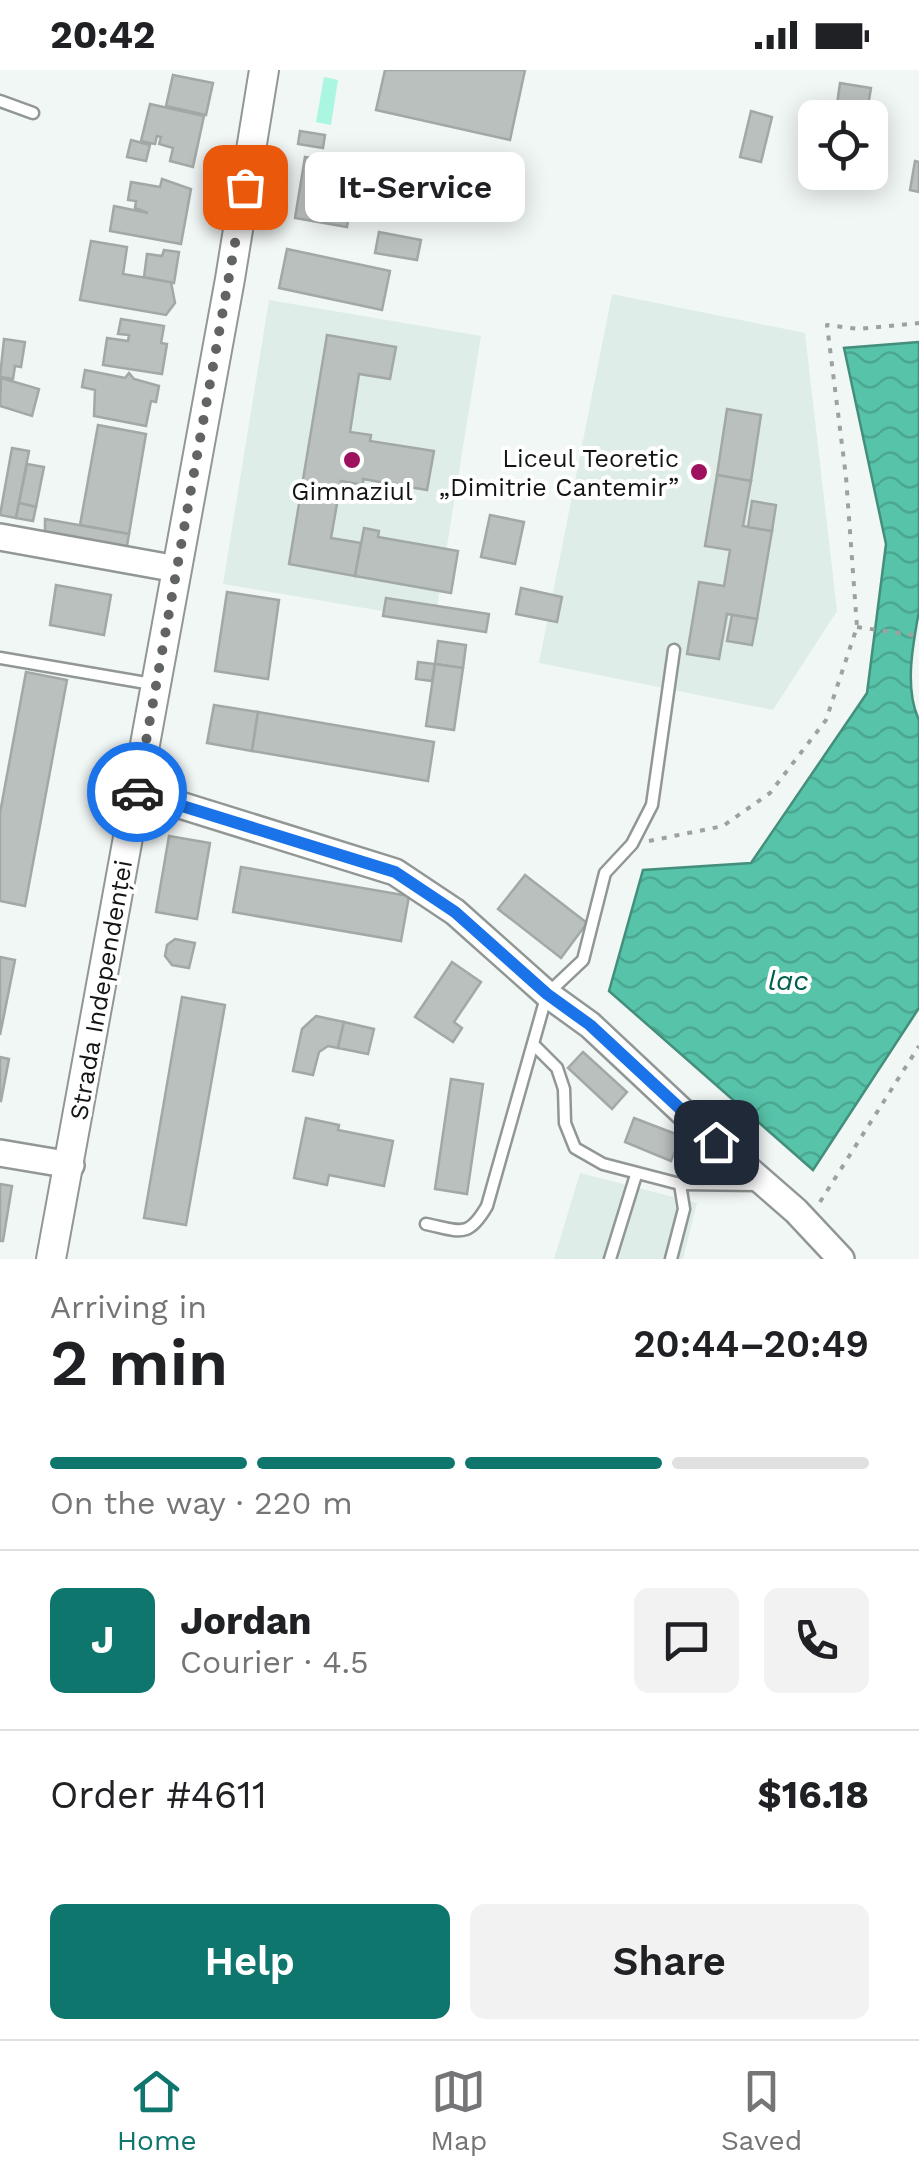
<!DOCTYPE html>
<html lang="en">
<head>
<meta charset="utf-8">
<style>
  body { margin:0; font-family:"Work Sans",sans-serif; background:#f2f2f2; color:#202124; height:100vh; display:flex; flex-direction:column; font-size:38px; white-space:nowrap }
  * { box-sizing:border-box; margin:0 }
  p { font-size:32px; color:#757577 }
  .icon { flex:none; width:55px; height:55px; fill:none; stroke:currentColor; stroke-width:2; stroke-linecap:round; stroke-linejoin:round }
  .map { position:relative; height:1189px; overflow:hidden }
  .sheet { display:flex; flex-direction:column; background:#fff; flex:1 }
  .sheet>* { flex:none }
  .controls { position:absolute; left:798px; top:30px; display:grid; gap:20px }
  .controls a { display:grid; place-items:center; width:90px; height:90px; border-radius:15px; background:#fff; box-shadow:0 5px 25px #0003; font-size:50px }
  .pin { position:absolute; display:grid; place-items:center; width:85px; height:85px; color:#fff; margin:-42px; border-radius:20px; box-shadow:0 5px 15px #0006 }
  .courier { position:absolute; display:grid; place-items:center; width:100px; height:100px; margin:-50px; border:8px solid #1a73e8; border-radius:50%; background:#fff; color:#222; box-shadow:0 2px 12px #0007 }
  .bubble { position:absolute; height:70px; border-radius:15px; background:#fff; box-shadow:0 5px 25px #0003; font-size:32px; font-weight:600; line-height:70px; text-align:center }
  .head em { font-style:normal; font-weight:600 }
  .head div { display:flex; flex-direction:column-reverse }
  .head { display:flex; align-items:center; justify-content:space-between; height:170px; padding:0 50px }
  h1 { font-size:65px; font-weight:600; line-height:75px }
  .bar { display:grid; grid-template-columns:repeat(4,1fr); gap:15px 10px; align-content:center; height:120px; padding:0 50px }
  .bar i { height:12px; border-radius:8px; background:#e0e0e0 }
  .bar .on { background:#0f766e }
  .bar p { grid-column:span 4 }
  .line { display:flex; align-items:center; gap:25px; padding:0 50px; border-top:2px solid #e0e0e0 }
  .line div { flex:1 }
  .round { display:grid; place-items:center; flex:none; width:105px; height:105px; border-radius:15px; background:#f2f2f2 }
  .button { display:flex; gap:20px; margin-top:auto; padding:20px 50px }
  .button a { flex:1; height:115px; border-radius:15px; background:#0f766e; color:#fff; font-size:40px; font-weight:600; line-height:115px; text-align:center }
  .button a+a { background:#f2f2f2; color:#202124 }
  .status { display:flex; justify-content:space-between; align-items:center; height:70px; padding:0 50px; background:#fff; direction:ltr }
  .status svg { height:28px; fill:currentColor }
  .tab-bar { display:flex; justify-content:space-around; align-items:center; height:140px; border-top:2px solid #e0e0e0; background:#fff; font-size:28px; color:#757577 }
  .tab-bar a { display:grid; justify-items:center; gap:5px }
  .tab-bar .on { color:#0f766e }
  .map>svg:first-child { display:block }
</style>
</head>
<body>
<div class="status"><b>20:42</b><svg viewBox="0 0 49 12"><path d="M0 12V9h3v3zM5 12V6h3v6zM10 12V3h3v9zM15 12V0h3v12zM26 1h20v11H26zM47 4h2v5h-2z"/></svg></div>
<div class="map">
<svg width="919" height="1189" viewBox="0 0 919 1189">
  <defs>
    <pattern id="water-waves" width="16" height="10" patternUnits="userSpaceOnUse" patternTransform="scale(2.5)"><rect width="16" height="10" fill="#57c3a9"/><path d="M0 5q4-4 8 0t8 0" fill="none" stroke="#4ba791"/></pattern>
  </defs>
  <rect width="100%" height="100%" fill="#f1f7f5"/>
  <g fill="#dfede9">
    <path d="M612 224 805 263 837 541 773 640 539 593Z"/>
    <path d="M269 230 481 266 435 550 223 514Z"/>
    <path d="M580 1103 697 1133 683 1189H554Z"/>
  </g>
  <path fill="#abf6e1" d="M324 7 338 10 331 55 316 52Z"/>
  <path fill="url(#water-waves)" stroke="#438f7c" stroke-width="2.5" d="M919 272V541C913 574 904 619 919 650V938L813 1100 609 921 643 800 751 793 867 623 886 474 844 278Z"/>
  <g fill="#bac0be" stroke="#a2a8a6" stroke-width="2.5">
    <path d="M385 0H525L510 70 376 40Z"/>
    <path d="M173 5 213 13 206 45 166 36Z"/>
    <path d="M840 13 871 18 866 47 836 42Z"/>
    <path d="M150 34 204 46 193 97 170 91 173 78 159 74 161 67 157 66 155 74 141 71Z"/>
    <path d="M751 41 772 47 761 92 740 87Z"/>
    <path d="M300 61 325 65 323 78 298 74Z"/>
    <path d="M131 70 150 75 146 91 127 87Z"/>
    <path d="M305 87 357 95 347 157 295 148Z"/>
    <path d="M915 91 919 92V122L910 120Z"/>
    <path d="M162 109 191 119 181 174 110 161 114 136 148 143 135 138 136 131 128 130 131 112 160 117Z"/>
    <path d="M379 162 421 170 417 190 375 183Z"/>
    <path d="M91 171 127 177 123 204 171 212 175 233 166 245 80 230Z"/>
    <path d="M287 179 390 201 382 240 279 218Z"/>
    <path d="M164 180 179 182 174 213 144 207 147 184 162 186Z"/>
    <path d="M121 249 164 256 161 273 167 274 162 304 103 295 107 268 128 271 129 265 118 264Z"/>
    <path d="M327 265 396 277 390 309 359 304 350 362 371 365 370 371 434 381 427 420 363 409V415L341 411 331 468 361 473 355 506 289 494Z"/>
    <path d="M4 269 25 272 21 297 15 296 13 309 0 307Z"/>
    <path d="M85 300 125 308 129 303 134 309 159 316 156 332 151 331 146 356 94 346 95 320 82 317Z"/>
    <path d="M1 308 39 319 32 346 0 336Z"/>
    <path d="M727 339 761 345 751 411 717 405Z"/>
    <path d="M98 355 146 364 129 464 80 455Z"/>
    <path d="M12 378 29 381 16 448 0 445Z"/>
    <path d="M27 394 44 397 36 437 19 433Z"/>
    <path d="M717 405 751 411 743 456 772 461 757 549 727 544 719 589 687 584 699 512 724 516 730 480 705 476Z"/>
    <path d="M752 431 776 435 772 461 748 457Z"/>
    <path d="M19 433 36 437 33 451 16 448Z"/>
    <path d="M490 445 524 452 515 494 481 487Z"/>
    <path d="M45 449 129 464 126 482 45 467Z"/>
    <path d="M364 458 379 461 378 467 458 481 451 523 355 506Z"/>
    <path d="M56 515 111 525 104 565 50 555Z"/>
    <path d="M521 518 562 527 557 552 516 544Z"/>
    <path d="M227 522 279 530 268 609 215 601Z"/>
    <path d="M386 528 489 544 486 562 383 546Z"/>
    <path d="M732 545 757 549 752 575 727 571Z"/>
    <path d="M438 571 466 575 463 598 435 594Z"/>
    <path d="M418 592 435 594 432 611 416 609Z"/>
    <path d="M435 594 463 598 454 660 426 656Z"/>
    <path d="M26 602 67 610 25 836 0 831V743Z"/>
    <path d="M214 635 258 642 252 681 207 673Z"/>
    <path d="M258 642 434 672 428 711 252 681Z"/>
    <path d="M169 766 210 773 197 849 156 842Z"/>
    <path d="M241 797 409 826 401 871 233 842Z"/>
    <path d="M525 805 587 853 561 888 498 839Z"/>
    <path d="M175 869 195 873 189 898 172 895 165 886 167 875Z"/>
    <path d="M0 887 15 890 0 965Z"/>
    <path d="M452 892 481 912 454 952 462 958 453 972 415 947Z"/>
    <path d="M182 927 225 935 186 1155 144 1148Z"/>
    <path d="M316 946 344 952 338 978 328 976 319 982 313 1005 293 1001 302 959Z"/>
    <path d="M344 952 374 959 368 984 338 978Z"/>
    <path d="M583 982 627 1022 612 1039 568 998Z"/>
    <path d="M0 987 9 989 1 1031H0Z"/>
    <path d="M451 1009 483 1014 467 1124 435 1119Z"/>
    <path d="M306 1048 339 1055 338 1060 393 1071 384 1116 329 1105 327 1115 294 1108Z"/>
    <path d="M634 1048 681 1066 671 1091 625 1072Z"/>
    <path d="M0 1114 12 1116 3 1171H0Z"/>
  </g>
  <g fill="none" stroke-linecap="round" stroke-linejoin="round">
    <defs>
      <g id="service">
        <path d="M0 31 33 43"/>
        <path d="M0 588 152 614"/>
        <path d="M535 976 557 998 564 1019 565 1053 575 1078 603 1094 680 1114 758 1115"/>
        <path d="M426 1154C460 1161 468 1169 487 1136L547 924 583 890 605 803 632 774 652 735 674 580"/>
        <path d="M610 1189 636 1105"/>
        <path d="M671 1189 684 1139 680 1114"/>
      </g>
      <g id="tertiary">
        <path d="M0 467 177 499"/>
        <path d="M135 721 395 802 455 842 547 924 590 955 686 1045 796 1141 841 1189"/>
        <path d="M0 1083 71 1095"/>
      </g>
      <path id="secondary" d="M51 1189 230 209 264 0"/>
    </defs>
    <use href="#service" stroke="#919795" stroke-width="15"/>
    <use href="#tertiary" stroke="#919795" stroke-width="30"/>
    <use href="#secondary" stroke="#919795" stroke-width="32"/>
    <g stroke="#9da2a0" stroke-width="4" stroke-dasharray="5 8" stroke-linecap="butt">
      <path d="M857 557 919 566"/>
      <path d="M649 771 723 756 770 723 826 650 857 557 846 407 827 255 859 259 919 253"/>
      <path d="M820 1132 919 976"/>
    </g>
    <use href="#service" stroke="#fff" stroke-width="10"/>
    <use href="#tertiary" stroke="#fff" stroke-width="25"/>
    <use href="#secondary" stroke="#fff" stroke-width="28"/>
  </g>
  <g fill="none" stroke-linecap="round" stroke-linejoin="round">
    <path stroke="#616463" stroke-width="10" stroke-dasharray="0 18" d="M137 722 245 117"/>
    <path stroke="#1a73e8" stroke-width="12" d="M137 722 395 802 455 842 547 924 590 955 716 1072"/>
  </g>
  <g fill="#9d115e" stroke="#fff" stroke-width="4">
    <circle cx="352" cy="390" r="10"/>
    <circle cx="699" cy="402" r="10"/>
  </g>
  <g text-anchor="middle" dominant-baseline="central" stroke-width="8" stroke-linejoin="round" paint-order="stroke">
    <g font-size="25" fill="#131514" stroke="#fff" text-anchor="end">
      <text x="679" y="388">Liceul Teoretic<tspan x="679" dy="29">„Dimitrie Cantemir”</tspan></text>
      <text x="352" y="421" text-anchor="middle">Gimnaziul</text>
    </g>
    <g font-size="25" fill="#131514" stroke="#fff">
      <text transform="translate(101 920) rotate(-80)">Strada Independenței</text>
    </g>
    <g font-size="28" font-style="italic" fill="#00604f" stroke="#fff">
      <text x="788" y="910">lac</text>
    </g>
  </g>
</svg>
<div class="controls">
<a><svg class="icon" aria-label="locate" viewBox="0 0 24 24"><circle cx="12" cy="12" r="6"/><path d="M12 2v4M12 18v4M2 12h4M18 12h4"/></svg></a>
</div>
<div class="pin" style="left:245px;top:117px;background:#ea580c"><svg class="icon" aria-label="bag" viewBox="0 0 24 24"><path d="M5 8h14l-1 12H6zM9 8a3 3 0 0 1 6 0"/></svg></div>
<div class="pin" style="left:716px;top:1072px;background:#1f2937"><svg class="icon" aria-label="home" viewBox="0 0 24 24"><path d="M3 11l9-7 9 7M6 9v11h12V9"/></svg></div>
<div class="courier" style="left:137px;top:722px"><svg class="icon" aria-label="car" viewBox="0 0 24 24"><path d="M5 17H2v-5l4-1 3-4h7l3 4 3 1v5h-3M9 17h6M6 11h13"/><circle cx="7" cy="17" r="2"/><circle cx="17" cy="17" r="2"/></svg></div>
<div class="bubble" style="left:305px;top:82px;width:220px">It-Service</div>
</div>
<section class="sheet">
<div class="head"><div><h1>2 min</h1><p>Arriving in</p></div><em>20:44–20:49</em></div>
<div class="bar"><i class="on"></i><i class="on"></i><i class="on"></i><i></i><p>On the way · 220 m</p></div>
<div class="line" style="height:180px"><b class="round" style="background:#0f766e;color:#fff">J</b><div><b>Jordan</b><p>Courier · 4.5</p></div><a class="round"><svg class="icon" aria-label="chat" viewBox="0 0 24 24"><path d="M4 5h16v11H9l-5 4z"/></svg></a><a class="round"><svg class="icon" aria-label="phone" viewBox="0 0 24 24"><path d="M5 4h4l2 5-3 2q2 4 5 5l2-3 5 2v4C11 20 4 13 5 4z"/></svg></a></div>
<div class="line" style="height:130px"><div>Order #4611</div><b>$16.18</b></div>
<div class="button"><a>Help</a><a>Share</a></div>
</section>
<nav class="tab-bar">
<a class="on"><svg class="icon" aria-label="home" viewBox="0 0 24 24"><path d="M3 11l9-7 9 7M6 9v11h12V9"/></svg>Home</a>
<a><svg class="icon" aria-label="map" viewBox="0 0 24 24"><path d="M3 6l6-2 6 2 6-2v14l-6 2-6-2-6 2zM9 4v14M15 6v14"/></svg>Map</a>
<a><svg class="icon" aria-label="saved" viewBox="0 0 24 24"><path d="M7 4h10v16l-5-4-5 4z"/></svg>Saved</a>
</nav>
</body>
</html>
